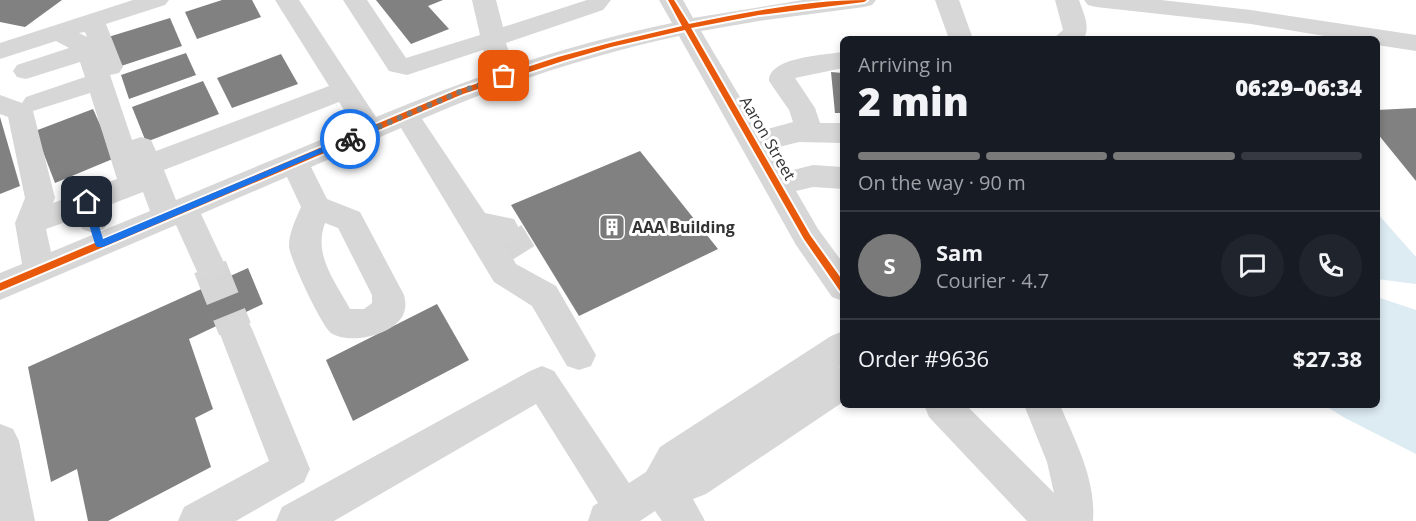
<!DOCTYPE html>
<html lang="en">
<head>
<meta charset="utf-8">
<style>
  body { margin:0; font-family:"Open Sans",sans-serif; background:#20242c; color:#f1f3f6; height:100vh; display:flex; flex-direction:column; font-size:22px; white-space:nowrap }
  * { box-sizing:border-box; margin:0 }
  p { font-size:20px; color:#9ea1a6 }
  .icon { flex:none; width:33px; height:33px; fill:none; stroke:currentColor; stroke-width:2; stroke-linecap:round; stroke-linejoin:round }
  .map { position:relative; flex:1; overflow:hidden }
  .details { position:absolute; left:840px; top:36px; width:540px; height:372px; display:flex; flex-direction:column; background:#171b24; border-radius:9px; box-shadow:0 3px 9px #0003 }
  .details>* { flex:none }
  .pin { position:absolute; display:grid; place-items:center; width:51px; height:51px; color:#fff; margin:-26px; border-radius:12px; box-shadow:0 3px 9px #0006 }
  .courier { position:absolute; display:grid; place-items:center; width:60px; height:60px; margin:-30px; border:4px solid #1a73e8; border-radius:50%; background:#fff; color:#222; box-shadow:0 2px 8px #0007 }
  .summary em { font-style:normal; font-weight:800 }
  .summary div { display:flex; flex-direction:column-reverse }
  .summary { display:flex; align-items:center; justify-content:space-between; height:102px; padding:0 18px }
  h1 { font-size:39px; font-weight:800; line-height:45px }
  .bar { display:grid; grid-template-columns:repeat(4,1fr); gap:9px 6px; align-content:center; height:72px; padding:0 18px }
  .bar i { height:8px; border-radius:4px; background:#363941 }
  .bar .selected { background:#7a7a7a }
  .bar p { grid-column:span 4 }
  .line { display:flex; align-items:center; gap:15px; padding:0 18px; border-top:2px solid #363941 }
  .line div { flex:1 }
  .round { display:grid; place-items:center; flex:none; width:63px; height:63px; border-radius:32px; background:#20242c }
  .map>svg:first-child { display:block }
</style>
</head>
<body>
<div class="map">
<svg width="1416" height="521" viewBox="0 0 1416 521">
  <rect width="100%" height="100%" fill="#fff"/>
  <g fill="#ddebf3">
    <path d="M1377 213 1416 257V284L1377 279Z"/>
    <path d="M1377 297 1416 310V454L1345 418 1324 405H1377Z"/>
  </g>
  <g fill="#818181">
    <path d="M0 0H62L25 27 0 22Z"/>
    <path d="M222 0H252L261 17 197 39 185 12Z"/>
    <path d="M376 0H443L428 6 449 29 411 44Z"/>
    <path d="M170 18 182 46 115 68 105 38Z"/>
    <path d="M186 53 196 75 129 99 121 75Z"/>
    <path d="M281 54 298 84 232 108 217 78Z"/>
    <path d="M831 72 843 73V113H835Z"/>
    <path d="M203 81 219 114 146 142 132 107Z"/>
    <path d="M1416 108V181L1377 133V110Z"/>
    <path d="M93 109 115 158 55 183 35 131Z"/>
    <path d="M0 117 20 186 0 194Z"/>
    <path d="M640 151 718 249 579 316 511 205Z"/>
    <path d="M248 268 263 304 189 339 213 409 195 418 211 467 108 521H88L77 469 51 482 28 367Z"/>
    <path d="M437 304 469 360 353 421 326 360Z"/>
  </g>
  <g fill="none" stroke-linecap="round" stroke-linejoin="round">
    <g stroke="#d6d6d6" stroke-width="34" stroke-dasharray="34 17" stroke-linecap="butt">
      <path d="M507 234 520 255"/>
      <path d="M210 267 235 329"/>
    </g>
    <g fill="#d7d7d7" fill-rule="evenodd">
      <path d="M133 0H169L165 5 106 24 123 67 119 73 110 75 132 140 141 137 151 140 156 151 329 86 275 0H299L376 117C472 77 570 44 672 23L659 0H683L693 18 803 0H876L872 5 864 7 759 21 701 31 760 131 793 122 789 110 769 81C769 57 824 55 843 52V68L795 78 815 108 820 123H843V143L799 142 771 149 785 172 813 165 843 167V189L813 187 796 191 818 229 843 263V301L832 297 796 245 679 36C591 55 505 83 422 119L485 213 514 219 522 234 518 242 505 245 516 264 556 286 596 355 591 366 579 370 567 366 532 306 494 282 401 128 311 167 327 199 360 212 404 295C405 299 406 305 405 309 401 334 350 346 331 333 322 327 289 257 289 246 289 232 296 219 301 207L287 177 201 214 226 267 221 276 210 280 199 276 176 225 0 300V273L22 264 15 223 25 198 8 117 0 114V95L22 103 26 97 85 77 80 62 26 79 17 77 13 71 17 65 69 48 56 41 0 59V43ZM85 32 87 37 79 33ZM90 93 117 179 53 203 55 198 33 111ZM339 102 354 126 176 200 164 170ZM143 192 150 211 51 252 46 229 77 218 82 229 93 233 104 229 108 221 104 207ZM325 223 338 228 372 295V303L364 309H350C335 281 313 255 325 223Z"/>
      <path d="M343 0H367L406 58 480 35 472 0H496L503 27 587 0H611L603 10 506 43 511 59 507 65 498 67 489 65 483 50 407 75 389 71Z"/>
      <path d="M935 0H959L973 39H949Z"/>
      <path d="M1055 0H1079C1083 12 1091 27 1084 38L1053 39 1063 30Z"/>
      <path d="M1084 0H1161L1251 10 1416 35V51L1377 45V39H1343L1251 24 1096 7 1088 5Z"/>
      <path d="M235 315 247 319 252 329 310 469 304 482 236 521H178L184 507 269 461 218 329 223 319Z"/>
      <path d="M843 331V365L838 368 843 366V402L706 494 693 499 705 521H662L655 511 640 521H588L593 506 598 503 536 404 334 521H276L282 507 530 371 542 366 554 371 629 483 646 472 660 447 831 336Z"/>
      <path d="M924 405H966L1054 493 1047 462 1024 405H1060C1076 443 1096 479 1093 521H1027L929 417Z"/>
      <path d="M0 424 13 429 19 441 35 521H0Z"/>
    </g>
    <defs>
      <path id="cycleway" d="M668 0H674L689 24C747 12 808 0 867 0L864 2 759 15 691 28 810 235 843 281V292L840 291 804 239 685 30 611 47 563 61 463 94 0 291V283L457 90 558 57 610 43 682 26Z"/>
    </defs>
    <use href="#cycleway" stroke="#fff" stroke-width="4"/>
    <use href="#cycleway" fill="#e8590c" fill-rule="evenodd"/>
  </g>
  <path fill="#1a73e8" d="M347 137 354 139 103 247H97L95 244 82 202 84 199 87 198 92 202 103 239Z"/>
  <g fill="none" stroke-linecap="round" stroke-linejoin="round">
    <path stroke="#7a7a7a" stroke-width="6" stroke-dasharray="0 10.8" d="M350 139 460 92 504 76"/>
  </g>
  <defs>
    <symbol id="building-square" viewBox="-11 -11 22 22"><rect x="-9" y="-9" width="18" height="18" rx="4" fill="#7a7a7a" stroke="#fff"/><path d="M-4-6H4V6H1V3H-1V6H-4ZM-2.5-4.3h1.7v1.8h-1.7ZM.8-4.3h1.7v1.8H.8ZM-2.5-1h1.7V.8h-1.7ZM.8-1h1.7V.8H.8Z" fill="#fff"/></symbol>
  </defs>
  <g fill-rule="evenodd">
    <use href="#building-square" x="597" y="212" width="30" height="30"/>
  </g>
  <g text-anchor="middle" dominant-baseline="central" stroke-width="6" stroke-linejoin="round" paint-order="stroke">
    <g font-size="16" fill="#333" stroke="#fff">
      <text transform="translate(768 138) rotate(60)">Aaron Street</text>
    </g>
    <g font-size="16" font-weight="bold" fill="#333" stroke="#fff" text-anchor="start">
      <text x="632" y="227">AAA Building</text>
    </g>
  </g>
</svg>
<div class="pin" style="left:504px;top:76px;background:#ea580c"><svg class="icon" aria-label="bag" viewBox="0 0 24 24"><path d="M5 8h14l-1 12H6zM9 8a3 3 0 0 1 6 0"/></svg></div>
<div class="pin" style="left:87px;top:202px;background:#1f2937"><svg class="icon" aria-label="home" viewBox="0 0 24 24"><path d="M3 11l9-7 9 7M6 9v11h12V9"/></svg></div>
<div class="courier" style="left:350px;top:139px"><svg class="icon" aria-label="bike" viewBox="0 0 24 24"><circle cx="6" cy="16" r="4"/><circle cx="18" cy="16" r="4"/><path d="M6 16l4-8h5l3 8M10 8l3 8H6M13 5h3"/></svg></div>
<section class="details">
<div class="summary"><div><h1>2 min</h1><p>Arriving in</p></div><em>06:29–06:34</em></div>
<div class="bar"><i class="selected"></i><i class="selected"></i><i class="selected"></i><i></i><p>On the way · 90 m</p></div>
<div class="line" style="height:108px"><b class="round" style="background:#7a7a7a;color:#fff">S</b><div><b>Sam</b><p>Courier · 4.7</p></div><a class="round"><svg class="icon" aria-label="chat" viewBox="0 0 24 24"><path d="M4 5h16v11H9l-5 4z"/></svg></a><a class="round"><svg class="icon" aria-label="phone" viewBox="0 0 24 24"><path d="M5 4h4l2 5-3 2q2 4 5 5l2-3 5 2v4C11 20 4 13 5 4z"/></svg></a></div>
<div class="line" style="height:78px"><div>Order #9636</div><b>$27.38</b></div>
</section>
</div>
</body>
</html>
